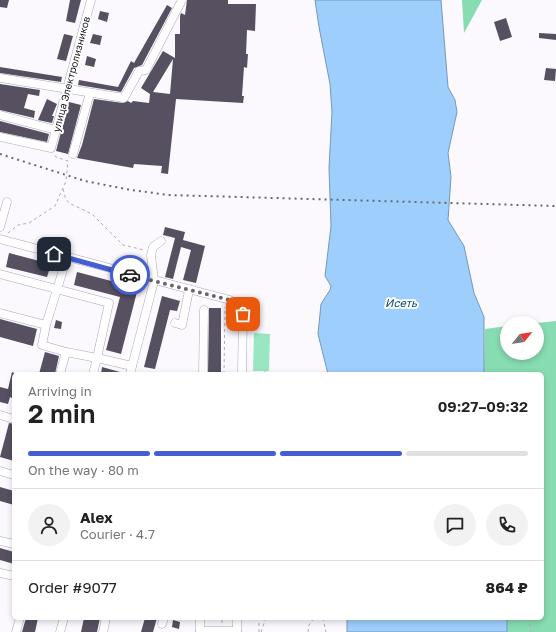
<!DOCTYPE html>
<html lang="en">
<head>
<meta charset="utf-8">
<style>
  body { margin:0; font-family:"Golos Text",sans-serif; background:#f2f2f2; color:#222; height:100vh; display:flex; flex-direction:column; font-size:15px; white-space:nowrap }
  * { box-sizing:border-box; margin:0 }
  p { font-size:13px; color:#767676 }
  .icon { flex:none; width:22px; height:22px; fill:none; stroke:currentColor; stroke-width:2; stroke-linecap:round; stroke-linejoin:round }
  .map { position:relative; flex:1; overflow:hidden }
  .details { position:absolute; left:12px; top:372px; width:532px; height:248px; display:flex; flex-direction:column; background:#fff; border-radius:6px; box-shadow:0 2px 6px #0003 }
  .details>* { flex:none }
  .needle { width:26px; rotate:60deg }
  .fabs { position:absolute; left:500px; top:316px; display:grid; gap:8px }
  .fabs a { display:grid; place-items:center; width:44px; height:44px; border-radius:50%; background:#fff; box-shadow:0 2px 6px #0003; font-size:20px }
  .pin { position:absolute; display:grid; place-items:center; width:34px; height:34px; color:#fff; margin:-17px; border-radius:8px; box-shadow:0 2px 6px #0006 }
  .courier { position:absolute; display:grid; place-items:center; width:40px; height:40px; margin:-20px; border:3px solid #425ed1; border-radius:50%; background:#fff; color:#222; box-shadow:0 1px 5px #0007 }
  .head em { font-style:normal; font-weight:600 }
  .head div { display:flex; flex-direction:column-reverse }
  .head { display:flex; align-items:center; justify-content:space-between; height:68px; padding:0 16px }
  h1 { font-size:26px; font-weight:600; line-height:30px }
  .bar { display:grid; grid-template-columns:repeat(4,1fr); gap:6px 4px; align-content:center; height:48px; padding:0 16px }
  .bar i { height:5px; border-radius:3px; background:#e0e0e0 }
  .bar .current { background:#425ed1 }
  .bar p { grid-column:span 4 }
  .line { display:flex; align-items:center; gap:10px; padding:0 16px; border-top:1px solid #e0e0e0 }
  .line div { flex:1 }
  .round { display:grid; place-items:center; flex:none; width:42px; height:42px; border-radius:21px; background:#f2f2f2 }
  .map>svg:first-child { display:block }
</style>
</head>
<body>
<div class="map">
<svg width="556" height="632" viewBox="0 0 556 632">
  <rect width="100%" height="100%" fill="#fbf9fe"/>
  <path fill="#99e7c0" d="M254 333 270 334 269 371H253Z"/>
  <g fill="#87dcb2">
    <path d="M462 0H482L464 33Z"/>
    <path d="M556 321V632H507V618H542V374H484L485 329 507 326V353H537V323Z"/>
  </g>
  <g fill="#9ecefc" stroke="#7697b9">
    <path d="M315 0H441L448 87 455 100 457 112 448 153 451 177 448 220 464 246 474 293 484 317V374H328L318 334 321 304 330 290 331 286 325 276 331 226 329 168 332 112 330 84 319 27Z"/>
    <rect x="347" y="618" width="160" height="14"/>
  </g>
  <g fill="#565061" fill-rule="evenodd">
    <path d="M0 0H9L7 8 0 7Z"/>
    <path d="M70 0H81L75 23 66 21Z"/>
    <path d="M187 0H228V4H256L255 31 247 30 246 54H248L247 68 244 67 242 96H244L243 103 176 99 168 174 161 173 162 166 134 164 133 168 77 158 82 145 94 99 123 103 128 101 131 103 133 101 149 103 150 94 141 88 163 51 175 58V34H180V16L181 13 185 15ZM173 59 170 94 153 92Z"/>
    <path d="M167 5 172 8 142 65 134 68 121 92 78 85 79 80 118 87 131 61 134 63Z"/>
    <path d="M100 11 109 13 107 22 98 19Z"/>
    <path d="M506 18 512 37 500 41 494 22Z"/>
    <path d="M539 33 556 34V40L539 38Z"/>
    <path d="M64 34 73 36 66 61 57 59Z"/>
    <path d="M93 34 102 36 100 45 90 43Z"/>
    <path d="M87 56 96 59 94 67 85 65Z"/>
    <path d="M0 67 62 77 61 82 0 73Z"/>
    <path d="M546 68 556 69 555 81 544 80Z"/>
    <path d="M0 84 40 90 39 96 28 94 24 108 35 111 34 118 0 110Z"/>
    <path d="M47 99 57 104 52 116H54L52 123 38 120Z"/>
    <path d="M69 102 81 105 68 154 56 151Z"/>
    <path d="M0 121 49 134 47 142 0 132Z"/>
    <path d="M165 227 185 232 183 240 205 246 196 283 183 280 191 250 181 247 173 279 165 277 175 238 163 235Z"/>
    <path d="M9 253 51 264 47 277 6 267Z"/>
    <path d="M77 272 138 288 121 354 106 350 120 297 74 285Z"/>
    <path d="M162 296 180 301 177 311 170 310 155 369 144 367Z"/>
    <path d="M209 308H221V374H208Z"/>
    <path d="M0 319 37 329 33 346 0 337Z"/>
    <path d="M56 320 62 322 61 329 54 328Z"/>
    <path d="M45 352 59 356 55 374H39Z"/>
    <path d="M102 367 120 372V374H101Z"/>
    <path d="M12 372 14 373V388L12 398 10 397 8 404 0 402V387L8 389Z"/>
    <path d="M9 423 14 424V461L0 457Z"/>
    <path d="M0 487 14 491V505L0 501Z"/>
    <path d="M0 548 14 552V564L0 560Z"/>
    <path d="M26 618H38L35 632H22Z"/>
    <path d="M84 618H100L97 632H81Z"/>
    <path d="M145 618H157L153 632H141Z"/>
    <path d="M173 620 180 622 179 629 172 627Z"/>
  </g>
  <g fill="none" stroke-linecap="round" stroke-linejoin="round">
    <defs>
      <g id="minor">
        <path d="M0 78 124 98 139 71 146 70 182 0"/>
        <path d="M0 115 56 130"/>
        <path d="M0 137 51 148 91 0"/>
        <path d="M73 154 90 93"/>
        <path d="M0 227 7 202"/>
        <path d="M0 239 230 300 243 314 242 374"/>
        <path d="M0 274 109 303 97 358 66 352 42 345 46 325 0 313"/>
        <path d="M175 323 182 325 189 290"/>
        <path d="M46 325 67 257"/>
        <path d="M60 374 66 352"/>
        <path d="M93 374 97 358 132 366"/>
        <path d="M130 374 154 281 151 255 153 247 161 241"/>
        <path d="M203 374 204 310"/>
        <path d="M0 415 14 419"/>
        <path d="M0 471 14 475"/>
        <path d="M0 541 14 544"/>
        <path d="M0 573 14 576"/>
        <path d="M200 618V631"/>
        <path d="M162 624 164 618"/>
        <path d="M16 632 20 618"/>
        <path d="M60 632 64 618"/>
        <path d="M103 632 106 618"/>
        <path d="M200 632V631H237"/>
        <path d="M237 632V618"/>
      </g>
    </defs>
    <use href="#minor" stroke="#aea6ba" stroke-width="9"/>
    <g stroke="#afadb2" stroke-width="1" stroke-dasharray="3 3" stroke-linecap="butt">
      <path d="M63 189 66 200 71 204 92 214 123 245 144 250"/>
      <path d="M8 233 18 225 29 223 55 206 66 181 68 161 56 157 54 154"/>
      <path d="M224 374 225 307"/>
      <path d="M265 374V371"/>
      <path d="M323 618 326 632"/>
      <path d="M529 618 531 632"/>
      <path d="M222 623V618"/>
      <path d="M259 632V618"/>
      <path d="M261 632 266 618"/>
      <path d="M308 632 309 625 314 618"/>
    </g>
    <use href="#minor" stroke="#fff" stroke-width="8"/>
    <path stroke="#6a686e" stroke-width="2" stroke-dasharray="2 4" stroke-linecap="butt" d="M0 154 85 181 131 190 169 195 556 206"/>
  </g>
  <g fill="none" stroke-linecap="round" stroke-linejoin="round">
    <path stroke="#69666c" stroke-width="4" stroke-dasharray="0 7.2" d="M130 275 230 300 243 314"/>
    <path stroke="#425ed1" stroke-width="5" d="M54 254 130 275"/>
  </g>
  <g text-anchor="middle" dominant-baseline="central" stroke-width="4" stroke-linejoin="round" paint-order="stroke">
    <g font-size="10" fill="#1a171e" stroke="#fff">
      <text transform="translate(71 74) rotate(-75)">улица Электролизников</text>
    </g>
    <g font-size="11" font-style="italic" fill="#044b7f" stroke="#fff">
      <text x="401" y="302">Исеть</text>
    </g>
  </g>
</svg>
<div class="fabs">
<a><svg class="needle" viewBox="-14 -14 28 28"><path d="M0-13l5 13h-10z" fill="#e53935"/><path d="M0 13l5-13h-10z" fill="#767676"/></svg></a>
</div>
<div class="pin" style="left:243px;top:314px;background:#ea580c"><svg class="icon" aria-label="bag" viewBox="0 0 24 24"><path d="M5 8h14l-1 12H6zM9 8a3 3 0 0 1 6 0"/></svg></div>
<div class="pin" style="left:54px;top:254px;background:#1f2937"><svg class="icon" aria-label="home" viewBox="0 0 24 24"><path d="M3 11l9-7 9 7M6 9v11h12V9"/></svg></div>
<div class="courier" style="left:130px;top:275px"><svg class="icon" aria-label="car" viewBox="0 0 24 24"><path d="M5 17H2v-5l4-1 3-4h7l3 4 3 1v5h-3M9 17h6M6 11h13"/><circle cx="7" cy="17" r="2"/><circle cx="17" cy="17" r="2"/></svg></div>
<section class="details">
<div class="head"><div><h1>2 min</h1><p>Arriving in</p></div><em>09:27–09:32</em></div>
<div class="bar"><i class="current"></i><i class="current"></i><i class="current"></i><i></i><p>On the way · 80 m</p></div>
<div class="line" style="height:72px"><a class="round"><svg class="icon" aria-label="person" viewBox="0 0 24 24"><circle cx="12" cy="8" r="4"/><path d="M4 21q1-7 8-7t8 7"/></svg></a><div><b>Alex</b><p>Courier · 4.7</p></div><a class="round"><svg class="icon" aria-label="chat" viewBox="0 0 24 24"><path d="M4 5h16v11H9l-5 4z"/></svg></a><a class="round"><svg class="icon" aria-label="phone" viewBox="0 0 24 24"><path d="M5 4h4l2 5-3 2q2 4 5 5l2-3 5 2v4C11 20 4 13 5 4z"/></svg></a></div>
<div class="line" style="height:52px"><div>Order #9077</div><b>864 ₽</b></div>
</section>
</div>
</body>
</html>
